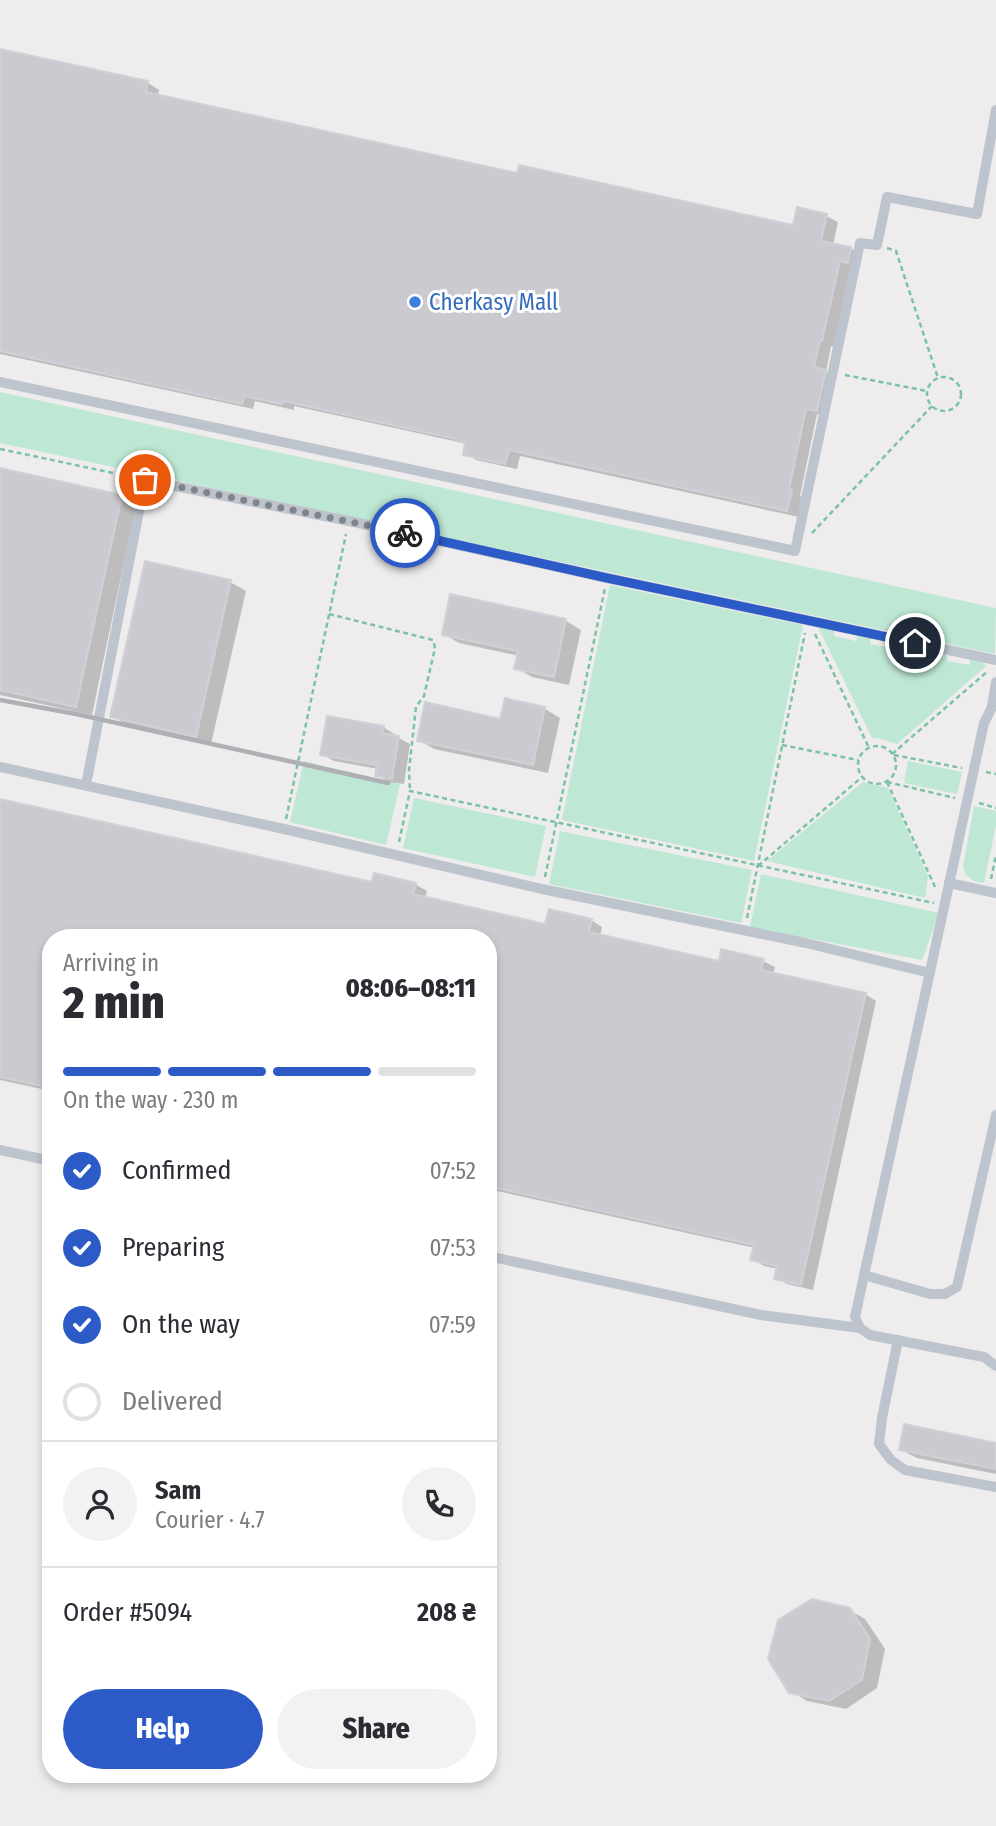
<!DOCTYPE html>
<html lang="en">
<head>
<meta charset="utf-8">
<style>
  body { margin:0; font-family:"Fira Sans Condensed",sans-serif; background:#f2f2f3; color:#2b2b33; height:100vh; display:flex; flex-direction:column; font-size:26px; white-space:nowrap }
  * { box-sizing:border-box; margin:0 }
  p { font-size:23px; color:#7c7c81 }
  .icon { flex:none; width:38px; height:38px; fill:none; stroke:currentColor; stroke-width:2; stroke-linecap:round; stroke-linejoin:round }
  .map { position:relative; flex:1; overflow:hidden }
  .panel { position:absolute; left:42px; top:929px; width:455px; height:854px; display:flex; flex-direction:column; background:#fff; border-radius:28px; box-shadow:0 4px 10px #0003 }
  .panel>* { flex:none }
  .pin { position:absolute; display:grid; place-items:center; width:60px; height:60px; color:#fff; margin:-30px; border:4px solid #fff; border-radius:50%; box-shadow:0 2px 7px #0007 }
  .courier { position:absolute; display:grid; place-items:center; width:70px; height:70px; margin:-35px; border:5px solid #2c5bc8; border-radius:50%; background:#fff; color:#222; box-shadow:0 2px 9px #0007 }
  .summary em { font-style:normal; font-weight:800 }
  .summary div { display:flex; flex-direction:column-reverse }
  .summary { display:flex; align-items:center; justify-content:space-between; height:119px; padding:0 21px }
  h1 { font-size:46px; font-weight:800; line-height:52px }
  .bar { display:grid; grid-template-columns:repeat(4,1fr); gap:10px 7px; align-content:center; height:84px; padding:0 21px }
  .bar i { height:9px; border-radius:5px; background:#e1e1e2 }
  .bar .selected { background:#2c5bc8 }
  .bar p { grid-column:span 4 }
  .line { display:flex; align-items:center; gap:18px; padding:0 21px; border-top:2px solid #e1e1e2 }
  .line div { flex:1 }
  .round { display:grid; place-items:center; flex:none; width:74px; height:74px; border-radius:37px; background:#f2f2f3 }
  ol { padding:0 21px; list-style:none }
  li { display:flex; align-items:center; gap:21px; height:77px }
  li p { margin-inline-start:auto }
  li .icon { padding:7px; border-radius:50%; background:#2c5bc8; color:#fff; stroke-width:4 }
  li:last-child { color:#7c7c81 }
  li i { width:38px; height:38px; border:4px solid #e1e1e2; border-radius:50% }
  .cta { display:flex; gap:14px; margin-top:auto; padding:14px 21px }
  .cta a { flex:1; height:80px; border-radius:42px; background:#2c5bc8; color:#fff; font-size:28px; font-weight:800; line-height:80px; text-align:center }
  .cta a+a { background:#f2f2f3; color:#2b2b33 }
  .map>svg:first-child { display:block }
</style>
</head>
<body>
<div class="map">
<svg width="996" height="1826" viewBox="0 0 996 1826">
  <rect width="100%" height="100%" fill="#eeecec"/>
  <g fill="#bee8d4">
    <path d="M0 392 996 608 995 654 0 443Z"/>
    <path d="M610 585 803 625 754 861 562 820Z"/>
    <path d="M818 627 834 630V636L856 641 858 635 871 638 870 644 892 648 895 644 912 646 911 652 931 656 933 651 946 655 947 661 970 665V658L982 662 986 666 897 744 879 738H872Z"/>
    <path d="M304 761 400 784 386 845 290 822Z"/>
    <path d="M908 761 962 772 957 794 904 783Z"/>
    <path d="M863 782 888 788 928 876 925 898 767 861Z"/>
    <path d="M414 798 546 826 535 877 403 848Z"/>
    <path d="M974 806 996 811V825L984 883C973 882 966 878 963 867Z"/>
    <path d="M560 831 752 870 741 923 549 884Z"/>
    <path d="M761 874 939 913 922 960 750 927Z"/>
  </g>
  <g fill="#0003">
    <path d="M0 51 148 83 159 90 158 96 518 175 795 227 826 216 838 222 833 245 851 249 862 255 834 347 831 346 826 372 836 378 828 416 817 414 800 496 803 498 799 517 520 456 517 469 476 460 465 454 467 445 463 443 294 406V410L255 401 253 409 0 354Z"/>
    <path d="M0 470 121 496 136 505 92 715 0 695Z"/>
    <path d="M230 582 246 591 211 744 127 725 112 716Z"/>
    <path d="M566 621 581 630 569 685 532 677 516 668 519 656 459 643 444 634Z"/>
    <path d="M545 709 560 718 548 773 434 749 419 740 502 721Z"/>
    <path d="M383 727 394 734V737L399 738 410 744 404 784 389 782 377 775 378 769 334 761 322 754Z"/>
    <path d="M0 801 373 884H415L427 891 425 899 547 926 591 920 602 927 600 936 721 963 763 961 775 967 773 974 865 994 876 1001 813 1290 787 1284 776 1278 778 1269 764 1266 752 1259 755 1248 488 1189V938H51V1091L0 1080Z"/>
    <path d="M996 1444V1474L917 1458 901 1450Z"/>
    <path d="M849 1610 865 1619 885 1649 877 1688 846 1709 807 1701 791 1691Z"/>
  </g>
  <g fill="#cacad0" stroke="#d0d1d7" stroke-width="2">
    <path d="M0 49 148 81 146 92 517 173 519 165 793 225 797 207 827 214 821 241 851 247 848 263 840 261 822 341H820L814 367 826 370 817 411 806 409 789 489 792 490 787 511 509 450 505 464 463 455 465 443 456 441V439L283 401 282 404 244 396 242 404 0 351Z"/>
    <path d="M0 468 122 495 76 707 0 690Z"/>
    <path d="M145 561 231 580 196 737 110 717Z"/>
    <path d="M450 594 566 619 554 677 514 669 518 651 442 635Z"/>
    <path d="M505 698 545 707 533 765 417 741 425 702 500 719Z"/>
    <path d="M327 716 384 726 382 733 399 736 392 779 375 776 377 765 320 755Z"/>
    <path d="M0 799 372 882 374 873 416 883 413 894 545 924 549 909 592 919 589 932 719 961 721 949 764 959 761 970 866 993 801 1285 774 1279 777 1266 750 1260 754 1245 488 1186V938H51V1088L0 1077Z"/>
    <path d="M904 1424 996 1443V1469L899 1450Z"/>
    <path d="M812 1599 850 1608 870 1639 862 1680 829 1701 789 1693 768 1659 778 1620Z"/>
  </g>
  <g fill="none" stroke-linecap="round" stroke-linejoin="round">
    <g stroke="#7ac2a8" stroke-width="2.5" stroke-dasharray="5 3.5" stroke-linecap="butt">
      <path d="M887 248 896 251 938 378"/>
      <path d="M845 375 927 391"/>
      <circle cx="944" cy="394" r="17"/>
      <path d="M0 449 132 477"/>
      <path d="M812 533 932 406"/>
      <path d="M329 614 433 640 435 648 424 696 416 707 409 770 410 791"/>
      <path d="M815 634 869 748"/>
      <path d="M782 745 858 760"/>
      <circle cx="877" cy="765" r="19"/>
      <path d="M892 754 988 671"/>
      <path d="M894 755 962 768"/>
      <path d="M986 772 996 774"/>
      <path d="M887 782 935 887"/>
      <path d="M887 782 955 798"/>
      <path d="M979 803 996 808"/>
      <path d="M286 819 346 534"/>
      <path d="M399 842 410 791 934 903"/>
      <path d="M758 866 862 777"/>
      <path d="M545 877 605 588"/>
      <path d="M991 879 996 855"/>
      <path d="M747 918 805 633"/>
    </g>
    <g stroke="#bec4cd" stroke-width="10">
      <path d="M0 382 795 551 860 243 877 245 887 197 977 214 996 110"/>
      <path d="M996 704 992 707 984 723 855 1317 860 1328 870 1335 984 1357 996 1366"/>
      <path d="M992 707 996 682"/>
      <path d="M0 767 284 829 542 889 806 943 930 973"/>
      <path d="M86 785 145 480 349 521 607 578 996 660"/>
      <path d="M949 883 996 893"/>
      <path d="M0 1150 51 1161"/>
      <path d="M488 1256 761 1315 860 1328"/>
      <path d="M864 1275 930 1294H945L957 1287 996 1115"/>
      <path d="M898 1340 882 1418 879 1444 891 1460 905 1470 996 1487"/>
    </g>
    <path stroke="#afb0b5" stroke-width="4.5" d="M0 700 76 714 388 783"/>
  </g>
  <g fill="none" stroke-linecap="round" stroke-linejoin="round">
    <path stroke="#81858b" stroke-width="7" stroke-dasharray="0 12.6" d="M145 480 405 533"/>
    <path stroke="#2c5bc8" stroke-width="9" d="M405 533 607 578 915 643"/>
  </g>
  <circle fill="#3f7fe0" stroke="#fff" stroke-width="2.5" cx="415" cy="302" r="7"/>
  <g text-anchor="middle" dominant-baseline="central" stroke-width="6" stroke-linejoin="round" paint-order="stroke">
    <g font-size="23" fill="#366cbe" stroke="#fff" text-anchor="start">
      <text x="429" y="302">Cherkasy Mall</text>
    </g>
  </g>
</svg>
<div class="pin" style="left:145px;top:480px;background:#ea580c"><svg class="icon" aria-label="bag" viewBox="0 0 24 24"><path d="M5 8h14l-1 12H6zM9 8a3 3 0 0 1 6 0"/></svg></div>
<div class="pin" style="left:915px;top:643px;background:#1f2937"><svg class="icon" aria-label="home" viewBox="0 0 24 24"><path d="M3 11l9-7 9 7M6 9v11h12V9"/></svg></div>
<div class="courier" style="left:405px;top:533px"><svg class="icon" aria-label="bike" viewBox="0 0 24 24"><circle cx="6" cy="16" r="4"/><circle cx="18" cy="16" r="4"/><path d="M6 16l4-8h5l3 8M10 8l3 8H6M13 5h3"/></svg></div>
<section class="panel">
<div class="summary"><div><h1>2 min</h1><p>Arriving in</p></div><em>08:06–08:11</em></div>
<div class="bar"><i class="selected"></i><i class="selected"></i><i class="selected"></i><i></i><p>On the way · 230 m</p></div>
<ol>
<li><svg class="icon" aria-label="check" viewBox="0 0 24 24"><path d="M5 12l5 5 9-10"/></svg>Confirmed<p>07:52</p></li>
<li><svg class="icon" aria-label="check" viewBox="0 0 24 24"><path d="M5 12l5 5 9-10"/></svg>Preparing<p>07:53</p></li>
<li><svg class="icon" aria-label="check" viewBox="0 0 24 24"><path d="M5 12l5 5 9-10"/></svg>On the way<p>07:59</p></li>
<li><i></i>Delivered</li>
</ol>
<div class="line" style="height:126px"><a class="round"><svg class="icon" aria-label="person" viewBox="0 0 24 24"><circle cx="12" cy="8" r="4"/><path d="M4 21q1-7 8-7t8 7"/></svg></a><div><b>Sam</b><p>Courier · 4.7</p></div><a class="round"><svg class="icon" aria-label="phone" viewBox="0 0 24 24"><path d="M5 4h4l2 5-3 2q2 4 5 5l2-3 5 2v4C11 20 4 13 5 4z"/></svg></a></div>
<div class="line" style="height:91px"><div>Order #5094</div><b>208 ₴</b></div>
<div class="cta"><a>Help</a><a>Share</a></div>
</section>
</div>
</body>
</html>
